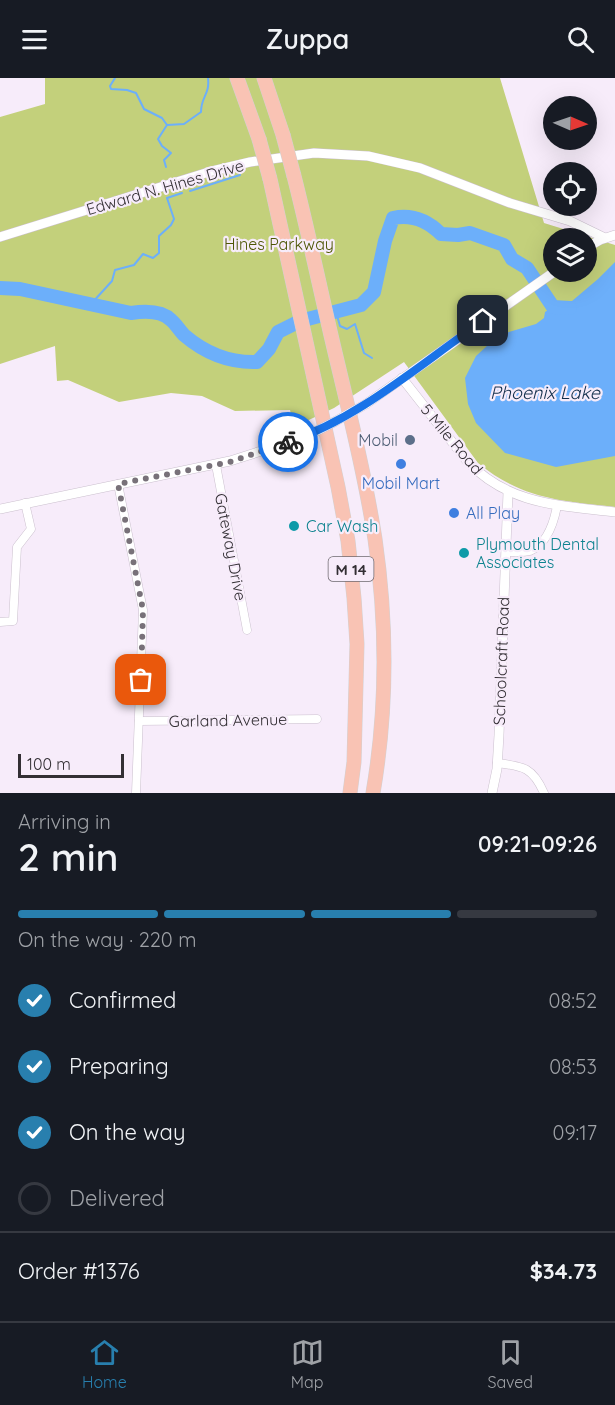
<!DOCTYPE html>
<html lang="en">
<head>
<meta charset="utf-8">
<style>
  body { margin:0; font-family:Quicksand,sans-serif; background:#242831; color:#f1f3f6; height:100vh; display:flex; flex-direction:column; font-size:22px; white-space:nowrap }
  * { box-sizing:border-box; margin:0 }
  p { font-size:20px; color:#9ea1a6 }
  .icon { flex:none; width:33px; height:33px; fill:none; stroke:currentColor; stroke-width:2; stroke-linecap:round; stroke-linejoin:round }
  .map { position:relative; height:715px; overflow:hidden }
  .drawer { display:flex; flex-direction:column; background:#171b24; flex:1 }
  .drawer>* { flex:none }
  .needle { width:39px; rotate:92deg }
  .buttons { position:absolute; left:543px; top:18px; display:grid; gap:12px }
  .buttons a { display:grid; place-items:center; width:54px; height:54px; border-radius:50%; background:#171b24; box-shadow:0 6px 24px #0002; font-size:30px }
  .scale { position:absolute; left:18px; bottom:15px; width:106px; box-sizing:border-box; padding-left:6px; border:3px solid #332f34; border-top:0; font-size:16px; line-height:21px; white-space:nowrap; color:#332f34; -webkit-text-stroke:4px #f7ecfa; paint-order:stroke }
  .pin { position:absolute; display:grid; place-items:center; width:51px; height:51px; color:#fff; margin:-26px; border-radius:12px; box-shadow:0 3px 9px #0006 }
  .courier { position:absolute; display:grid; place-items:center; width:60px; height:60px; margin:-30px; border:4px solid #1a73e8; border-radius:50%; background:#fff; color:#222; box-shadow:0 2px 8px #0007 }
  .overview em { font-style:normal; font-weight:600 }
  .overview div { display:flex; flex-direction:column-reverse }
  .overview { display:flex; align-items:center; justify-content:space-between; height:102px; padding:0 18px }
  h1 { font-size:39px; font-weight:600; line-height:45px }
  .bar { display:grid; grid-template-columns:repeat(4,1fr); gap:9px 6px; align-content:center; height:72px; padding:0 18px }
  .bar i { height:8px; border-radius:4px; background:#363941 }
  .bar .current { background:#287fae }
  .bar p { grid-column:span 4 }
  .line { display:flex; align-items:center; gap:15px; padding:0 18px; border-top:2px solid #363941 }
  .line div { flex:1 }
  ol { padding:0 18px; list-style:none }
  li { display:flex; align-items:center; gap:18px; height:66px }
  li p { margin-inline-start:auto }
  li .icon { padding:6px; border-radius:50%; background:#287fae; color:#fff; stroke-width:4 }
  li:last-child { color:#9ea1a6 }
  li i { width:33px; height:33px; border:3px solid #363941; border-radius:50% }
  header { display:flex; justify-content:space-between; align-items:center; height:78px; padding:0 18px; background:#171b24; font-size:27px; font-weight:600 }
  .tab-bar { display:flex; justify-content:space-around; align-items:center; height:84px; border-top:2px solid #363941; background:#171b24; font-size:16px; color:#9ea1a6 }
  .tab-bar a { display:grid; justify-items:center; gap:3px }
  .tab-bar .current { color:#287fae }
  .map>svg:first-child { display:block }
</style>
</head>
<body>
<header><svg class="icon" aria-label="menu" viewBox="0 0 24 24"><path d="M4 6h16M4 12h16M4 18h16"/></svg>Zuppa<svg class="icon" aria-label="search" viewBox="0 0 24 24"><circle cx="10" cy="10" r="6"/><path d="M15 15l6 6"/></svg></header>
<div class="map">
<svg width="615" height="715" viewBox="0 0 615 715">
  <rect width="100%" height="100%" fill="#f7ecfa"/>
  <path fill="#c3d07b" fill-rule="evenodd" d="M45 0H500L544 145 615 167V429C560 423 522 421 478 385L404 284 334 330 294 349 290 332 235 333 202 318 171 315 119 324 68 302 57 303 55 268 0 286V39L45 26ZM554 160H586V194H554Z"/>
  <path fill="#6caffa" d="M615 184V378L556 389 505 375 476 345 468 326 465 300 476 278 499 257 536 246 544 240 545 234 560 224 572 223 598 201Z"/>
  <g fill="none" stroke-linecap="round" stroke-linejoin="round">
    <g stroke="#6caffa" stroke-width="2">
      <path d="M115 0 110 8 111 11 127 12 136 15 144 31 162 40 167 47"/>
      <path d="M167 47 184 46 201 34C201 18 210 17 208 0"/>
      <path d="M166 89 164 82 171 75 162 68 158 61 167 47"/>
      <path d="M190 113 240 97"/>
      <path d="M91 226 112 203 115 192 134 187 143 176 153 180 159 175V158L171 147 174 141 167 120 182 115"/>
      <path d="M336 234 340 248 347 251 355 246 364 275 372 280"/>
    </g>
    <path stroke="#6caffa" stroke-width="14" d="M0 210 20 211 131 235C144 233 161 232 171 242 176 246 179 252 184 257 205 275 230 285 257 284L269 271 278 254 300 243 361 227 374 214 385 163 393 140C412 136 428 143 441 156L458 157 470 155 504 167 512 181 527 190 553 229 570 230"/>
    <defs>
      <g id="minor">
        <path d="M216 387 247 552"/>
        <path d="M118 406 143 532 136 715"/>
        <path d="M506 474C513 474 523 475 530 473 547 466 554 444 557 428"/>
        <path d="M0 544 13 543 17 469 31 451 25 425"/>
        <path d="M139 643 317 641"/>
        <path d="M497 685C524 688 533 690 544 715"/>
      </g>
      <g id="tertiary">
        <path d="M0 159 212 93 250 84 314 75 368 78 420 90 510 125 570 143 605 160"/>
        <path d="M586 170 600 162 615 157"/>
        <path d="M402 300 467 383C509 427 558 427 615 434"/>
        <path d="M366 326 554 194"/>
        <path d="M0 431 230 383 305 359"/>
        <path d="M492 715 497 691 499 657 508 414"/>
      </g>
      <g id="motorway">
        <path d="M237 0 259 61"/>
        <path d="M264 0 283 57"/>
        <path d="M294 98C307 149 318 201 330 253 346 322 364 391 375 461 387 544 387 633 373 715"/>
        <path d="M270 101 338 409 348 463 354 520 357 566 354 684 350 715"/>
      </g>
    </defs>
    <use href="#minor" stroke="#cbc0ce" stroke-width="9"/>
    <use href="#tertiary" stroke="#cbc0ce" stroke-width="10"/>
    <use href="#motorway" stroke="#d2d1d2" stroke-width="15"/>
    <use href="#minor" stroke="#fff" stroke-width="8"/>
    <use href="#tertiary" stroke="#fff" stroke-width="9"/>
    <use href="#motorway" stroke="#f9c3b4" stroke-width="14"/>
    <defs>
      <path id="tertiary-bridge" d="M305 359 336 343 366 326"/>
      <g id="motorway-bridge">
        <path d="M283 57 294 98"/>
        <path d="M259 61 270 101"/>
      </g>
    </defs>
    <use href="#tertiary-bridge" stroke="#cbc0ce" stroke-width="10" stroke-linecap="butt"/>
    <use href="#motorway-bridge" stroke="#d2d1d2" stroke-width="15" stroke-linecap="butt"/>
    <use href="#tertiary-bridge" stroke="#fff" stroke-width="9"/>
    <use href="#motorway-bridge" stroke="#f9c3b4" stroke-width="14"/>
  </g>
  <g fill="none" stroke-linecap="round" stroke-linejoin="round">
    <path stroke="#787179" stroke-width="6" stroke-dasharray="0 10.8" d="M141 602 143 532 118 406 230 384 288 364"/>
    <path stroke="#1a73e8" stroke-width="8" d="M288 364C360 340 420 286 483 243"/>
  </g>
  <circle fill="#5c6f8a" stroke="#f7ecfa" stroke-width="2" cx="410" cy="362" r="6"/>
  <g fill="#3f7fe0" stroke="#f7ecfa" stroke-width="2">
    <circle cx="401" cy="386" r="6"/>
    <circle cx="454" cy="435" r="6"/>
  </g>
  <g fill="#0f9aa8" stroke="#f7ecfa" stroke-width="2">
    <circle cx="294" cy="448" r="6"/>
    <circle cx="464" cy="475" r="6"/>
  </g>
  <g text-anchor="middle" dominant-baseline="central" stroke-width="4.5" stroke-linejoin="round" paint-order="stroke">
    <rect fill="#f7ecfa" stroke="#6e686f" stroke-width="1.5" x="328.5" y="479" width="45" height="24" rx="4.5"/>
    <g font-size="15" font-weight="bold" fill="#332f34">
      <text x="351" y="491">M 14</text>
    </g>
    <g font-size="16" fill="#332f34" stroke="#f7ecfa">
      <text transform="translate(165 109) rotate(-16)">Edward N. Hines Drive</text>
      <text transform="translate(452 361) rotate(50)">5 Mile Road</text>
      <text transform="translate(231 469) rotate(79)">Gateway Drive</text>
      <text transform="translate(501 583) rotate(-88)">Schoolcraft Road</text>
      <text transform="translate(228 642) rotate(-1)">Garland Avenue</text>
    </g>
    <g font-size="16" fill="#4e5605" stroke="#f7ecfa">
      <text x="279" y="166">Hines Parkway</text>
    </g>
    <g font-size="16" fill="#4e5e75" stroke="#f7ecfa" text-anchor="end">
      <text x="398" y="362">Mobil</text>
    </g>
    <g font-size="16" fill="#366cbe" stroke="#f7ecfa">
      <text x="401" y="405">Mobil Mart</text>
      <text x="466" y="435" text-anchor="start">All Play</text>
    </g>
    <g font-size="16" fill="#0d838f" stroke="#f7ecfa" text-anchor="start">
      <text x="306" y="448">Car Wash</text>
      <text x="476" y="466">Plymouth Dental<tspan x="476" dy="18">Associates</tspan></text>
    </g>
    <g font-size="18" font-style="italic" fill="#112d4a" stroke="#f7ecfa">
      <text x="545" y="314">Phoenix Lake</text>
    </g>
  </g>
</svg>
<div class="buttons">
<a><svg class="needle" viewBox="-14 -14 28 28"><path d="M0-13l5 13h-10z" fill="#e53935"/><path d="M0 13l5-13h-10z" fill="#9ea1a6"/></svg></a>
<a><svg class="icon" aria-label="locate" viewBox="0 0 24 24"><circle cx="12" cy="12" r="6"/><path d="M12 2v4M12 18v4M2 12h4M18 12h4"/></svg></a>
<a><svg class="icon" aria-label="layers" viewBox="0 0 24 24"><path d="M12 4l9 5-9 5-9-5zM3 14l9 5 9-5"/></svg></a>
</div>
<div class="scale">100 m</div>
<div class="pin" style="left:141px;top:602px;background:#ea580c"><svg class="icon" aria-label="bag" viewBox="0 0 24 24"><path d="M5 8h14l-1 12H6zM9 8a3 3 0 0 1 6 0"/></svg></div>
<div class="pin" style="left:483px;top:243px;background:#1f2937"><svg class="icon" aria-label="home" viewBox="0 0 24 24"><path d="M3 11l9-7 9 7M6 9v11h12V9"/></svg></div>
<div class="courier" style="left:288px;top:364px"><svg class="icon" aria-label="bike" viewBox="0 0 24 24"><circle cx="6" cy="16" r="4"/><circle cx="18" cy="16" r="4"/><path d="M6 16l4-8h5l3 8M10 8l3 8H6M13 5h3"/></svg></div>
</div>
<section class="drawer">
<div class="overview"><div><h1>2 min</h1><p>Arriving in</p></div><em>09:21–09:26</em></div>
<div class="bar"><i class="current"></i><i class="current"></i><i class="current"></i><i></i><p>On the way · 220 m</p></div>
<ol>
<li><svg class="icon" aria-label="check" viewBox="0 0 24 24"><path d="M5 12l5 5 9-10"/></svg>Confirmed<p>08:52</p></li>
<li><svg class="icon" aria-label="check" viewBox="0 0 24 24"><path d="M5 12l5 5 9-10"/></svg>Preparing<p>08:53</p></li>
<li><svg class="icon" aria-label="check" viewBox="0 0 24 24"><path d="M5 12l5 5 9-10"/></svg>On the way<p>09:17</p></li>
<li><i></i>Delivered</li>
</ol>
<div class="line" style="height:78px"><div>Order #1376</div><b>$34.73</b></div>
</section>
<nav class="tab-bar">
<a class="current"><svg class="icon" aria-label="home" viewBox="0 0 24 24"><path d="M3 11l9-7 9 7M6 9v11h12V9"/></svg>Home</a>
<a><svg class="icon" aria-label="map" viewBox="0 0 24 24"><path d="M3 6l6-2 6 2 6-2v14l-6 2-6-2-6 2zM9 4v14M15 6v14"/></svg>Map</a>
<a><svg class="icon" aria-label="saved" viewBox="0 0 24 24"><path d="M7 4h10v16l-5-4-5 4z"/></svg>Saved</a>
</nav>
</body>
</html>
